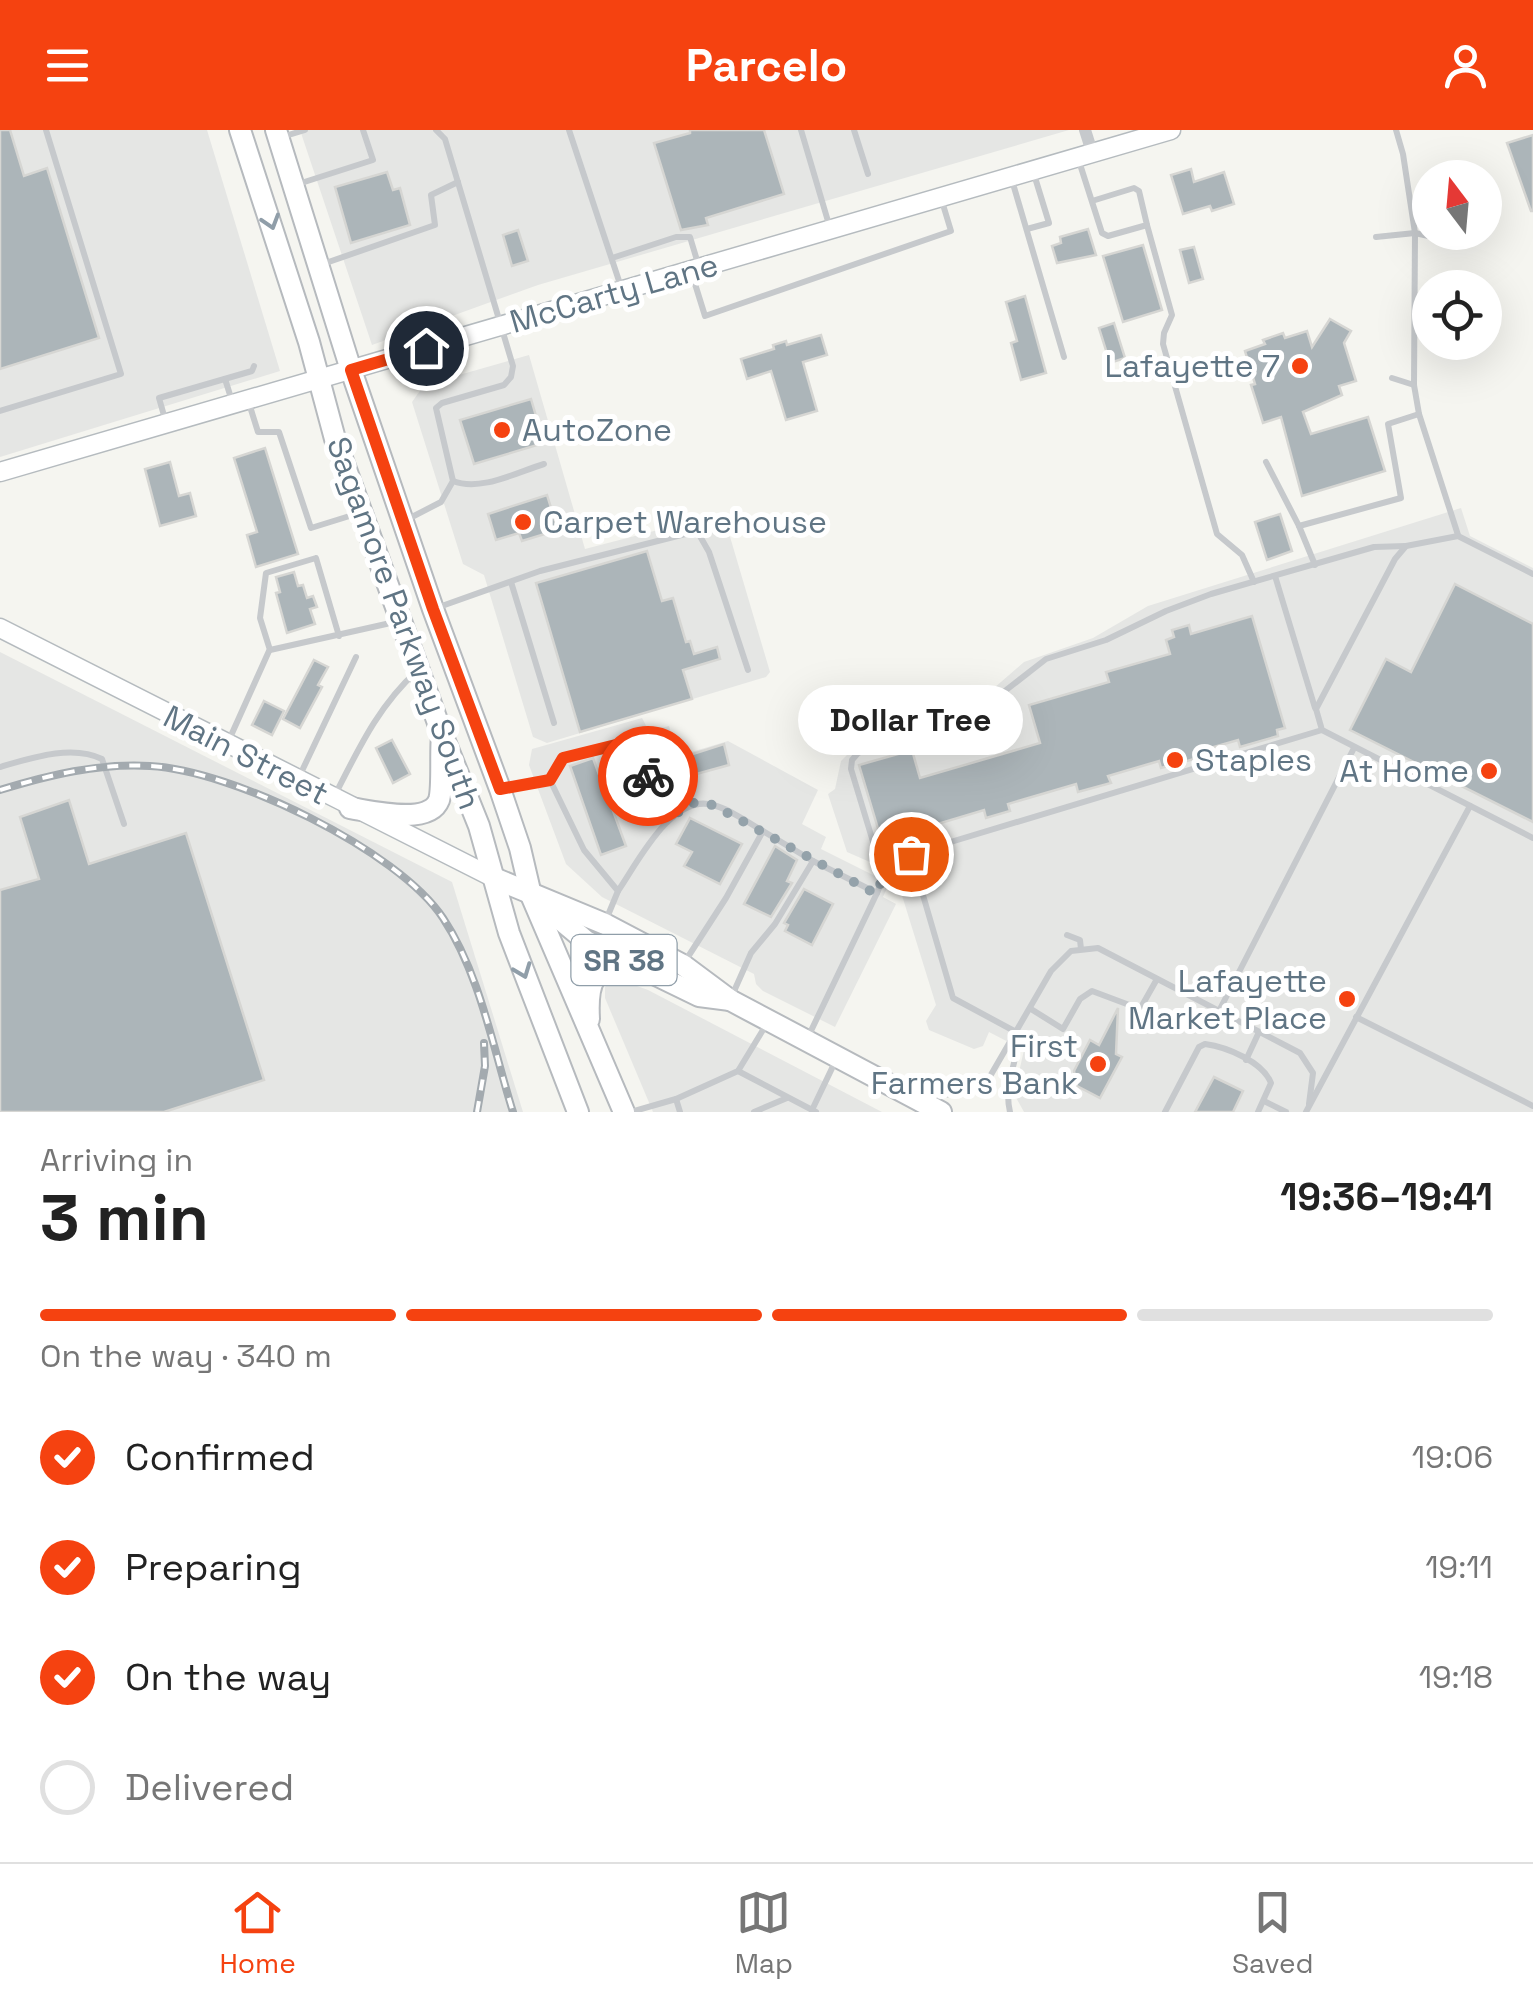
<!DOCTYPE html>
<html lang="en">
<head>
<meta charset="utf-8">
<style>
  body { margin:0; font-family:"Space Grotesk",sans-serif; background:#f6f6f6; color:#222; height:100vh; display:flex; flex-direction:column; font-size:38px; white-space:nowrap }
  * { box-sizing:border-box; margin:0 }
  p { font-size:32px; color:#767676 }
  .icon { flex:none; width:55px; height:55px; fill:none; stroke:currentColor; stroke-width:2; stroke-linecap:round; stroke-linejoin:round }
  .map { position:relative; height:982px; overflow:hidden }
  .drawer { display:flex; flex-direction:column; background:#fff; flex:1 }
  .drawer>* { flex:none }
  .needle { width:65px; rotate:344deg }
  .fabs { position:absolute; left:1412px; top:30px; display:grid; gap:20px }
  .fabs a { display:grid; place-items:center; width:90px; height:90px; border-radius:50%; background:#fff; box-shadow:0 10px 40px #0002; font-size:50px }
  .pin { position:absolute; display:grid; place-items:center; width:85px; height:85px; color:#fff; margin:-42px; border:5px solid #fff; border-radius:50%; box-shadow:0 2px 10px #0007 }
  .courier { position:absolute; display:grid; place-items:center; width:100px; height:100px; margin:-50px; border:8px solid #f54210; border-radius:50%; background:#fff; color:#222; box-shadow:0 2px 12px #0007 }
  .bubble { position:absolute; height:70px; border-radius:35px; background:#fff; box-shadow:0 10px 40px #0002; font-size:32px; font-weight:700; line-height:70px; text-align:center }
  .summary em { font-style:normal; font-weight:700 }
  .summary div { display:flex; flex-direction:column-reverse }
  .summary { display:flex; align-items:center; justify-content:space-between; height:170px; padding:0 40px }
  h1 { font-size:65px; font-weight:700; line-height:75px }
  .bar { display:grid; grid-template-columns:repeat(4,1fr); gap:15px 10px; align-content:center; height:120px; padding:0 40px }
  .bar i { height:12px; border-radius:8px; background:#e0e0e0 }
  .bar .on { background:#f54210 }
  .bar p { grid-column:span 4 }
  ol { padding:0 40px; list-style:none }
  li { display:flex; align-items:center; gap:30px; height:110px }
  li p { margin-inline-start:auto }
  li .icon { padding:10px; border-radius:50%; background:#f54210; color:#fff; stroke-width:4 }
  li:last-child { color:#767676 }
  li i { width:55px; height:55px; border:5px solid #e0e0e0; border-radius:50% }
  header { display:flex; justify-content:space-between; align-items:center; height:130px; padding:0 40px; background:#f54210; color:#fff; font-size:45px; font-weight:700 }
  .tab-bar { display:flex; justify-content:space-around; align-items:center; height:140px; border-top:2px solid #e0e0e0; background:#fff; font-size:28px; color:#767676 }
  .tab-bar a { display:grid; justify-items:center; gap:5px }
  .tab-bar .on { color:#f54210 }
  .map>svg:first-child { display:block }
</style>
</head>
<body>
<header><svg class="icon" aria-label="menu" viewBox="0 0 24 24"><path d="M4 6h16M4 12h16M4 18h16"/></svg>Parcelo<svg class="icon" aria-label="person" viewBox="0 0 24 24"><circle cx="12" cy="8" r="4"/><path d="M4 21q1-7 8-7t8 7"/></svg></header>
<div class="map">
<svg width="1533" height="982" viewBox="0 0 1533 982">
  <rect width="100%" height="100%" fill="#f5f5f0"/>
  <g fill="#e5e6e4">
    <path d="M0 0H207L280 241 0 327Z"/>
    <path d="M300 0H1069L538 155 372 215Z"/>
    <path d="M529 225 585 419 723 383 770 542 766 547 547 613 533 607 484 445 463 434 412 272 424 255Z"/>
    <path d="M1461 378 1470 406 1533 438V982H1024L1014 964 1024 920 989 902 983 916 974 919 929 900 926 891 936 875 895 743 847 722 828 664 835 659 841 631 857 615 958 585 979 571 1024 532 1093 508 1148 476Z"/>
    <path d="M0 522 452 752 523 982H0Z"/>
    <path d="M642 588 649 601 669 596 678 626 728 611 818 660 802 694 826 707 821 719 889 753 883 767 896 774 835 897 763 861 756 854 754 844 602 767 566 734 529 635 532 619Z"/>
    <path d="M615 848 648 860 882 982H653L605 868V857Z"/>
  </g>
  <g fill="#acb5b9" stroke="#d6d6d3" stroke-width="2.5">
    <path d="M0 0H10L24 46 47 38 99 208 0 239Z"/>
    <path d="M690 0H764L784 64 706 88 708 95 681 100 654 13 690 3Z"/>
    <path d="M1533 5V81H1531L1507 13Z"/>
    <path d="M1191 39 1194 52 1224 42 1234 74 1212 81 1210 76 1183 84 1171 45Z"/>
    <path d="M387 42 393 60 400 58 410 95 351 113 335 57Z"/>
    <path d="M1088 99 1096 125 1057 133 1052 116 1061 113 1060 107Z"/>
    <path d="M518 100 528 131 512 136 503 105Z"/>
    <path d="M1143 115 1162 180 1123 192 1103 126Z"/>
    <path d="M1194 117 1203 149 1189 153 1180 120Z"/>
    <path d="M1025 166 1046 243 1021 250 1011 213 1017 211 1006 172Z"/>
    <path d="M1330 189 1351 201 1344 213 1356 251 1339 256 1342 265 1303 282 1311 304 1368 287 1385 341 1302 366 1281 287 1263 293 1251 255 1255 254 1245 221 1265 214 1263 210 1283 203 1285 208 1307 201 1312 217Z"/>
    <path d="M1114 193 1125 228 1110 233 1099 198Z"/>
    <path d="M821 205 827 225 803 232 817 281 786 290 771 241 747 249 741 229 774 219 773 215 786 211 787 215Z"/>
    <path d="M531 269 544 313 474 334 460 290Z"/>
    <path d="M265 318 298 424 256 437 247 405 257 402 234 328Z"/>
    <path d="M170 332 179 366 190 363 196 386 160 396 145 339Z"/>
    <path d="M547 365 558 400 522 411 519 403 496 410 488 384Z"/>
    <path d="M1280 384 1292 421 1267 430 1255 392Z"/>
    <path d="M647 421 662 471 673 468 686 512 690 511 694 524 717 517 720 529 683 540 692 569 580 602 536 453Z"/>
    <path d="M294 442 298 456 303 455 307 468 313 466 317 477 310 479 315 494 287 503 276 463 280 462 276 447Z"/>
    <path d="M1455 454 1533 494V692L1350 600 1386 529 1411 542Z"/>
    <path d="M1252 486 1285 598 1277 600 1278 606 1240 617 1238 610 1196 622 1198 628 1161 638 1159 631 1108 646 1111 653 1078 662 1076 654 1008 674 1010 681 986 688 984 680 924 698 927 707 896 716 894 709 882 712 859 635 912 620 920 648 1040 613 1029 575 1109 552 1106 542 1170 524 1166 510 1174 507 1172 500 1189 495 1191 504Z"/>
    <path d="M314 530 328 537 318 555 322 557 300 598 283 589Z"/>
    <path d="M264 571 284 581 272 605 252 595Z"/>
    <path d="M392 610 410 644 393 653 376 618Z"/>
    <path d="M724 614 729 635 682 648 677 629Z"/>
    <path d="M593 628 602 653 617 648 623 665 609 670 626 716 601 725 570 636Z"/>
    <path d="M69 670 89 734 186 703 264 950 164 982H0V760L39 749 20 687Z"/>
    <path d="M690 688 742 714 720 754 684 736 692 722 676 714Z"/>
    <path d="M775 716 797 730 787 751 792 753 771 787 744 774Z"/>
    <path d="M804 759 833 774 812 815 785 801 788 795 784 793Z"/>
    <path d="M1118 878 1116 924 1122 927 1100 968 1077 956 1074 941 1090 910 1099 915Z"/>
    <path d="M1214 947 1243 961 1233 982H1195Z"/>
  </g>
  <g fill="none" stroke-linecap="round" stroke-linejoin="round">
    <defs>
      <g id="secondary">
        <path d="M0 342 1171 0"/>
        <path d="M0 498 494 748"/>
      </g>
      <g id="primary">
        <path d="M240 0 309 212 335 309 442 604 479 696 509 803 578 982"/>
        <path d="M276 0 351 240 433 479 500 659 520 718 531 765 624 982"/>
        <path d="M350 678C371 681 429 696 439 670 443 658 440 621 442 606"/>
        <path d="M494 748 605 794 683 835 730 870 941 982"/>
        <path d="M544 776 586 811 699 866 730 870"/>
        <path d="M589 889C587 852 592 834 634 836"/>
      </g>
    </defs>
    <use href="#secondary" stroke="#b5bbbf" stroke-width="21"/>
    <use href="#primary" stroke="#b6babe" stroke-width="24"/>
    <g stroke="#c6c9cc" stroke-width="6">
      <path d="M569 0 622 160"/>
      <path d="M801 0 830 98"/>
      <path d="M854 0 868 44"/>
      <path d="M1396 0 1403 24 1415 103 1414 255 1419 284 1458 405"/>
      <path d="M282 7 305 0"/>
      <path d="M1078 28 1102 103 1108 106 1147 95 1139 61 1134 58 1092 71"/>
      <path d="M1011 47 1064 227"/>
      <path d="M295 55 373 30 363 0"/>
      <path d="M1147 95 1172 185 1164 203 1163 214 1217 404 1242 425 1254 452"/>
      <path d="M1027 99 1049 93 1033 41"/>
      <path d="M1376 107 1415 103 1460 113"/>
      <path d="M612 128 676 107H690L699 137"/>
      <path d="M320 135 435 95 431 65 458 52"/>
      <path d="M691 141 705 186 951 101 941 68"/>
      <path d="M1392 248 1414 255"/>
      <path d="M225 249 232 271"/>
      <path d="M248 270 258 302H279L311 398 356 384"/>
      <path d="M0 281 121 244 46 0"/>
      <path d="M165 289 159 268 252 241 254 236"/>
      <path d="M1266 332 1299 396 1401 368 1388 294 1419 284"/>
      <path d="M453 351C481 362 517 342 544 334"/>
      <path d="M408 389 441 372 453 351 436 278 442 273 504 255 511 247 513 236 445 9 436 0"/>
      <path d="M1299 396 1315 435"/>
      <path d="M1533 444 1458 406 1406 416 1395 429 1316 579 1322 600 1533 708"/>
      <path d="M1275 446 1315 578"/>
      <path d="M511 452 554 593"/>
      <path d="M439 477 540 441 697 401 709 422 748 540"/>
      <path d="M339 506 316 428 266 443 260 488 270 520 395 492"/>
      <path d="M229 610 269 521"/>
      <path d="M0 637C31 628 72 614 102 629L124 694"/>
      <path d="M300 645 356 527"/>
      <path d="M550 650 563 628 628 612 672 686"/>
      <path d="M506 657 550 650 584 720 618 761 606 790"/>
      <path d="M336 663C359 618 379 575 417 541"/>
      <path d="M911 724 1322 600"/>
      <path d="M891 729 874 715 851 639 852 630 858 623 969 589 1046 529 1106 510 1166 481 1211 464 1374 417 1406 416"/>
      <path d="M618 761C638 732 672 663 713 675 730 679 747 692 763 701L726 768 684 833"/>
      <path d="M877 763 891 729 911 724 953 868 1018 903"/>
      <path d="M1067 805 1080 810 1081 819"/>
      <path d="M731 868 751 823 775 794 813 731 763 701"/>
      <path d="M1031 879 1063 899 1080 869 1092 861 1140 879 1157 849"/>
      <path d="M1219 881 1354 618"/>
      <path d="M1356 887 1533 976"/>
      <path d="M809 905 877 763 813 731"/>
      <path d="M1246 930 1259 902"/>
      <path d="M738 941 816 982"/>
      <path d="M676 969 680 982"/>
      <path d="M929 969 985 955 1051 841 1071 821 1098 818 1300 923 1313 943 1309 974"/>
      <path d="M1264 971 1286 982"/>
      <path d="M812 980 835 932"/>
      <path d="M631 982 676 969 738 941 766 895"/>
      <path d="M754 982 787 968"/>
      <path d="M1010 982C1003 952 1018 935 1018 905"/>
      <path d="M1165 982 1199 917 1205 914C1227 917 1263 932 1271 953L1258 982"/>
      <path d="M1306 982 1470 676"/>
    </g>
    <path stroke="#c6c9cc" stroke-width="12" d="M1085 0 1092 22"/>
    <use href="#secondary" stroke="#fff" stroke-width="18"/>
    <use href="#primary" stroke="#fff" stroke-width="20"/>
    <defs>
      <g id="rail">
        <path d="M0 660C49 645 98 633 150 636 232 640 398 720 443 788 480 844 493 918 513 982"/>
        <path d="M477 982 485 936 484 913"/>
      </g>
    </defs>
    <use href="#rail" stroke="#a3aaaf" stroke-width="8"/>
    <use href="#rail" stroke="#fff" stroke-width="4" stroke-dasharray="11" stroke-linecap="butt"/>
  </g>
  <defs><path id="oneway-chevron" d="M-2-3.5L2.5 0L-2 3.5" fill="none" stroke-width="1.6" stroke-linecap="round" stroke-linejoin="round" transform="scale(2.5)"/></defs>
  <g stroke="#909ea9">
    <use href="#oneway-chevron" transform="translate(271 92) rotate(73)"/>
    <use href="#oneway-chevron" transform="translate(523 841) rotate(69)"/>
  </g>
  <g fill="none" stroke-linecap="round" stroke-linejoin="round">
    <path stroke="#94a2aa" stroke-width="10" stroke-dasharray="0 18" d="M648 646 672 686 693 673 713 675 876 764 891 729 911 724"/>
    <path stroke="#f54210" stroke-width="12" d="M426 218 351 240 433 479 500 659 550 650 563 628 628 612 648 646"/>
  </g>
  <g fill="#f54210" stroke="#fff" stroke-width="4">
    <circle cx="1300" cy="236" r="10"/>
    <circle cx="502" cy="300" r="10"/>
    <circle cx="523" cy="392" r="10"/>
    <circle cx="1175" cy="630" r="10"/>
    <circle cx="1489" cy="641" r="10"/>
    <circle cx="1347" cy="869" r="10"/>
    <circle cx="1098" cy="934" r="10"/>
  </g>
  <g text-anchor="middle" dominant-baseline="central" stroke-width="10" stroke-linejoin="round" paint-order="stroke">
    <rect fill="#fff" stroke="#909ea9" stroke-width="2.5" x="571.5" y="805" width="105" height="50" rx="8"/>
    <g font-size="30" font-weight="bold" fill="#607584">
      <text x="624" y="830">SR 38</text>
    </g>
    <g font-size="32" fill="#607584" stroke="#fff">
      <text transform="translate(614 163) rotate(-16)">McCarty Lane</text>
      <text transform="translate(404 493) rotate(70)">Sagamore Parkway South</text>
      <text transform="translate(246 625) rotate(27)">Main Street</text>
    </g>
    <g font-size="32" fill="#607584" stroke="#fff" text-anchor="end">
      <text x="1280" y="236">Lafayette 7</text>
      <text x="522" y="300" text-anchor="start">AutoZone</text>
      <text x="543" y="392" text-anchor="start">Carpet Warehouse</text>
      <text x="1195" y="630" text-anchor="start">Staples</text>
      <text x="1469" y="641">At Home</text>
      <text x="1327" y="851">Lafayette<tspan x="1327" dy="37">Market Place</tspan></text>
      <text x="1078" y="916">First<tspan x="1078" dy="37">Farmers Bank</tspan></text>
    </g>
  </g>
</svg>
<div class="fabs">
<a><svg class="needle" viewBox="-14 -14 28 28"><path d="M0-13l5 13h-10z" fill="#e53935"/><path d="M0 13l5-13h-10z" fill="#767676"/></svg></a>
<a><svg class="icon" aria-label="locate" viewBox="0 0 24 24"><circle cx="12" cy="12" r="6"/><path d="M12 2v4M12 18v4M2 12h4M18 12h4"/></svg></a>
</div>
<div class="pin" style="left:911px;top:724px;background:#ea580c"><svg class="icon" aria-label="bag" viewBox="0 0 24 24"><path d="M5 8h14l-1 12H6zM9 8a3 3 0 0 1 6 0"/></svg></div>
<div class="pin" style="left:426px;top:218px;background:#1f2937"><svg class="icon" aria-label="home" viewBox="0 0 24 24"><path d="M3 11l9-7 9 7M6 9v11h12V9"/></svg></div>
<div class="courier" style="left:648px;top:646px"><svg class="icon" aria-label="bike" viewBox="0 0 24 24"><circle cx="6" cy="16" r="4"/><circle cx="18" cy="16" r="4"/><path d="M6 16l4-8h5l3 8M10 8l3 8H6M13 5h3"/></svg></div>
<div class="bubble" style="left:798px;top:555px;width:225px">Dollar Tree</div>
</div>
<section class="drawer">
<div class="summary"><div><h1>3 min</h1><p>Arriving in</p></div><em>19:36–19:41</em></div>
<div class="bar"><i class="on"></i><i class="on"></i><i class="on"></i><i></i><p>On the way · 340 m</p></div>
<ol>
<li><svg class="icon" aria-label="check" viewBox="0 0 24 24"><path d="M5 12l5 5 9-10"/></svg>Confirmed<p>19:06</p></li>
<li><svg class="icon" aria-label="check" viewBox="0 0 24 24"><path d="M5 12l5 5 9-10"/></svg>Preparing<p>19:11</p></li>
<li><svg class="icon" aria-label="check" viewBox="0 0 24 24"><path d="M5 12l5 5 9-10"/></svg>On the way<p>19:18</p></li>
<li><i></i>Delivered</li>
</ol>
</section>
<nav class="tab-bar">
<a class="on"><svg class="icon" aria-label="home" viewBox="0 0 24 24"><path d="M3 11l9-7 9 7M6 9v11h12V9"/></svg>Home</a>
<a><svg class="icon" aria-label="map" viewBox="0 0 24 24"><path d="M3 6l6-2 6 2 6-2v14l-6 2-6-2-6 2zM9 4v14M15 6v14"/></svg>Map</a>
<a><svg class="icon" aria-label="saved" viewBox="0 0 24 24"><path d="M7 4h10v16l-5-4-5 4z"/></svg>Saved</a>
</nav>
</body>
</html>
